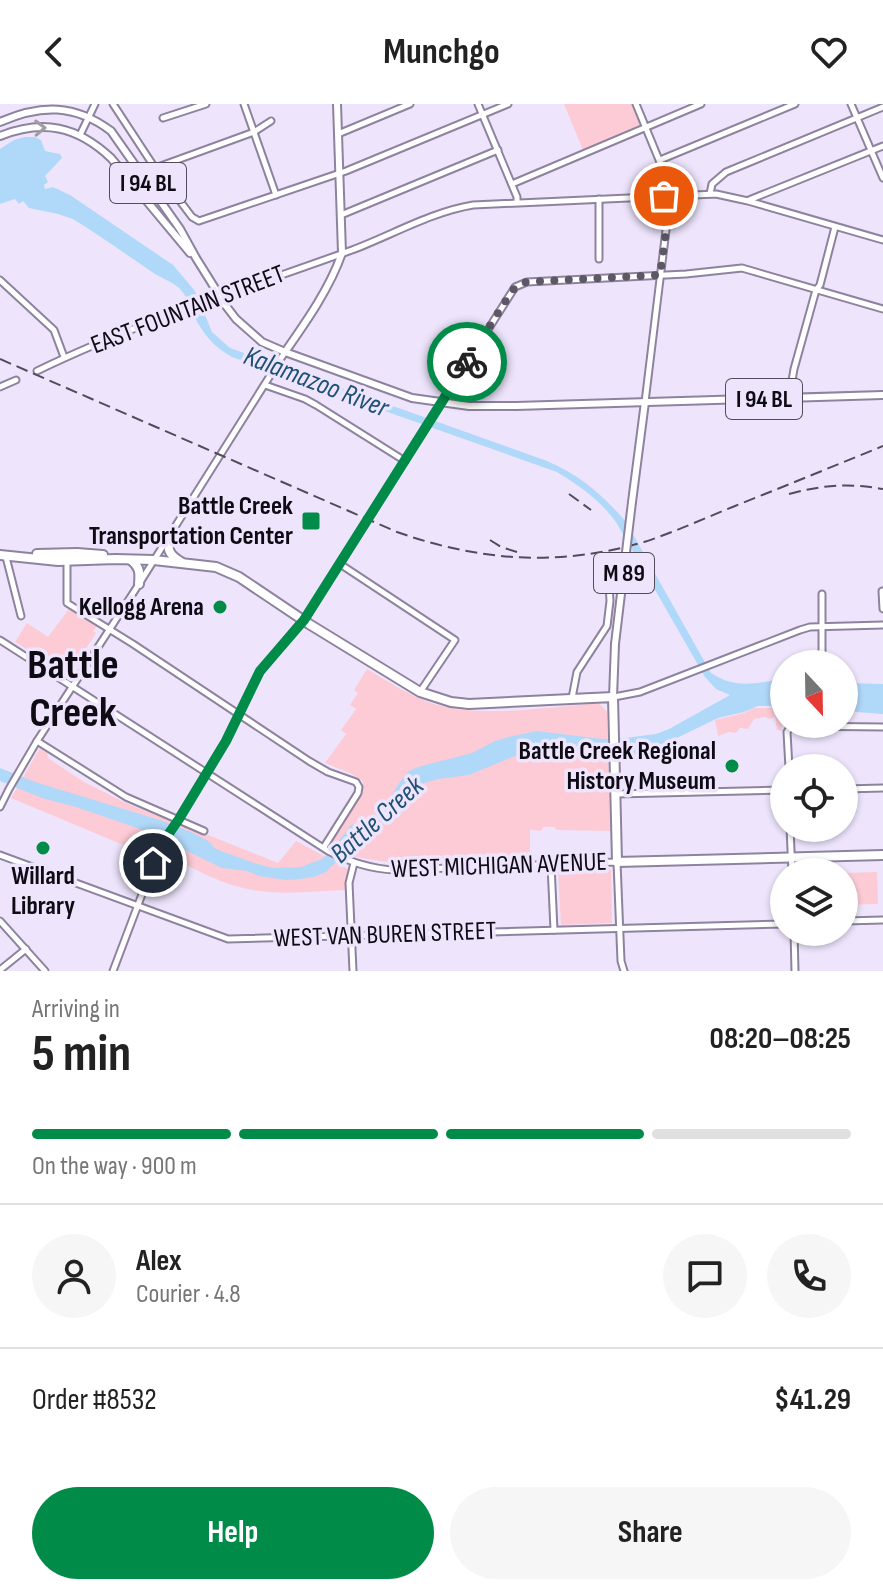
<!DOCTYPE html>
<html lang="en">
<head>
<meta charset="utf-8">
<style>
  body { margin:0; font-family:"Sofia Sans Condensed",sans-serif; background:#f6f6f6; color:#222; height:100vh; display:flex; flex-direction:column; font-size:30px; white-space:nowrap }
  * { box-sizing:border-box; margin:0 }
  p { font-size:26px; color:#767676 }
  .icon { flex:none; width:44px; height:44px; fill:none; stroke:currentColor; stroke-width:2; stroke-linecap:round; stroke-linejoin:round }
  .map { position:relative; height:867px; overflow:hidden }
  .panel { display:flex; flex-direction:column; background:#fff; flex:1 }
  .panel>* { flex:none }
  .needle { width:52px; rotate:158deg }
  .buttons { position:absolute; left:770px; top:546px; display:grid; gap:16px }
  .buttons a { display:grid; place-items:center; width:88px; height:88px; border-radius:50%; background:#fff; box-shadow:0 2px 6px #0004; font-size:40px }
  .pin { position:absolute; display:grid; place-items:center; width:68px; height:68px; color:#fff; margin:-34px; border:4px solid #fff; border-radius:50%; box-shadow:0 2px 8px #0007 }
  .courier { position:absolute; display:grid; place-items:center; width:80px; height:80px; margin:-40px; border:6px solid #008b49; border-radius:50%; background:#fff; color:#222; box-shadow:0 2px 10px #0007 }
  .headline em { font-style:normal; font-weight:700 }
  .headline div { display:flex; flex-direction:column-reverse }
  .headline { display:flex; align-items:center; justify-content:space-between; height:136px; padding:0 32px }
  h1 { font-size:52px; font-weight:700; line-height:60px }
  .bar { display:grid; grid-template-columns:repeat(4,1fr); gap:12px 8px; align-content:center; height:96px; padding:0 32px }
  .bar i { height:10px; border-radius:6px; background:#e0e0e0 }
  .bar .on { background:#008b49 }
  .bar p { grid-column:span 4 }
  .line { display:flex; align-items:center; gap:20px; padding:0 32px; border-top:2px solid #e0e0e0 }
  .line div { flex:1 }
  .round { display:grid; place-items:center; flex:none; width:84px; height:84px; border-radius:42px; background:#f6f6f6 }
  .primary-button { display:flex; gap:16px; margin-top:auto; padding:16px 32px }
  .primary-button a { flex:1; height:92px; border-radius:48px; background:#008b49; color:#fff; font-size:32px; font-weight:700; line-height:92px; text-align:center }
  .primary-button a+a { background:#f6f6f6; color:#222 }
  header { display:flex; justify-content:space-between; align-items:center; height:104px; padding:0 32px; background:#fff; font-size:36px; font-weight:700 }
  .map>svg:first-child { display:block }
</style>
</head>
<body>
<header><svg class="icon" aria-label="back" viewBox="0 0 24 24"><path d="M15 5l-7 7 7 7"/></svg>Munchgo<svg class="icon" aria-label="heart" viewBox="0 0 24 24"><path d="M12 20l-8-8c-3-5 5-10 8-4 3-6 11-1 8 4z"/></svg></header>
<div class="map">
<svg width="883" height="867" viewBox="0 0 883 867">
  <rect width="100%" height="100%" fill="#eee5fd"/>
  <g fill="#fdcbd6">
    <path d="M564 0H633L641 21 638 24 583 46Z"/>
    <path d="M69 505 97 522 93 527 96 529 69 571 15 538 27 519 48 533Z"/>
    <path d="M367 565C384 575 402 587 421 595 468 617 547 603 599 599L607 608 610 727 557 726 554 723H543L541 727 530 726V752L387 758 356 753 331 741 362 689 363 677 350 669 325 659 346 630 341 626 356 605 350 601 358 589 354 586Z"/>
    <path d="M754 604H784V619H782V627L777 626 775 613 769 615 765 613 754 615 748 625 740 624 736 629 729 628 718 632 715 616 744 609Z"/>
    <path d="M40 644 47 648 48 654 84 678 126 699 171 717 152 753 11 694Z"/>
    <path d="M181 720 278 759 296 737 348 765 345 786C320 787 294 790 269 788 231 786 197 767 164 749Z"/>
    <path d="M558 765H611L612 819 561 821Z"/>
    <path d="M877 768 878 800 844 801V769Z"/>
  </g>
  <g fill="#b0d8f9">
    <path d="M25 33H35L41 36 45 47 60 50 62 54 45 72 48 78 44 81 45 85 53 83 70 91 173 161 195 187 212 228 230 244 547 357C580 371 603 391 626 418L711 569C736 585 756 580 784 574V602H758L744 608 718 614 650 647 620 655H598L537 648 515 652 469 671 438 675 421 680 401 699 388 715 350 744 326 768 314 773 301 775 286 776 259 772 247 767 222 764 146 727 76 703 42 694 0 677V664L38 679 163 717 191 728 210 738 214 744 221 747 254 759 273 764 301 763 322 755 334 743 351 721 373 714 380 709 402 675 409 667 418 663 472 649 495 637 508 633 537 627 602 635 625 634 656 630 669 625 730 591 716 585 705 573 616 418C600 396 580 382 557 368L232 253C214 243 203 230 194 212 190 202 187 192 179 184 171 177 161 174 152 168 126 150 100 132 73 115L58 110 29 104 23 97 19 100 15 95 0 100V45L14 36Z"/>
    <path d="M844 579 883 580V610L844 607Z"/>
  </g>
  <g fill="none" stroke-linecap="round" stroke-linejoin="round">
    <defs>
      <g id="minor">
        <path d="M113 0 155 64 192 113 199 117 346 67 508 0"/>
        <path d="M244 0 276 91"/>
        <path d="M478 0 517 93V98"/>
        <path d="M636 0 671 85 645 298"/>
        <path d="M851 0 883 74"/>
        <path d="M163 14 206 0"/>
        <path d="M338 30 410 0"/>
        <path d="M80 31 95 0"/>
        <path d="M660 56 795 0"/>
        <path d="M155 64 254 28 271 17"/>
        <path d="M512 80 701 0"/>
        <path d="M710 90 712 80 726 68 883 3"/>
        <path d="M599 95V155"/>
        <path d="M749 96 883 42"/>
        <path d="M341 111 498 46"/>
        <path d="M0 176 54 226 64 253"/>
        <path d="M37 267C138 218 247 184 352 146 392 131 431 108 473 101L716 90 748 97 883 136"/>
        <path d="M265 281 305 295 316 301 405 357"/>
        <path d="M0 283 16 276"/>
        <path d="M789 294 794 265 816 186 820 181 835 123"/>
        <path d="M6 453 21 512"/>
        <path d="M67 457V499L133 540 309 657 328 668 356 678 359 683 358 689 324 743"/>
        <path d="M340 460 455 536 420 588"/>
        <path d="M882 487 883 505"/>
        <path d="M822 490V552"/>
        <path d="M0 536 328 747C350 758 370 765 395 766L617 758 621 857 624 867"/>
        <path d="M614 593 640 588 800 526 810 523 883 521"/>
        <path d="M572 594 577 568 607 522 610 497 608 462"/>
        <path d="M37 637 126 693 204 727"/>
        <path d="M789 664 787 628 791 622 883 623"/>
        <path d="M844 685 883 684"/>
        <path d="M616 690 784 686"/>
        <path d="M0 703 9 685 37 637 139 480 285 248"/>
        <path d="M790 724 792 768"/>
        <path d="M0 751 228 835 784 820"/>
        <path d="M551 761 554 826"/>
        <path d="M0 817 45 867"/>
        <path d="M844 817 883 816"/>
        <path d="M794 828 795 867"/>
        <path d="M0 866 26 845"/>
        <path d="M113 867 158 748 226 637 259 569 308 510 515 183 527 178 686 170 742 164 883 205"/>
        <path d="M353 867 349 779 354 759"/>
      </g>
      <g id="major">
        <path d="M0 18C41 0 75 0 111 27L180 125 196 154 226 202 236 215 262 238 285 248 412 294 469 302H516L883 291"/>
        <path d="M0 32C43 15 77 22 111 54L190 149"/>
        <path d="M285 248C306 218 330 184 342 149L337 0"/>
        <path d="M632 398 645 298"/>
        <path d="M613 593 615 540"/>
      </g>
      <g id="highway">
        <path d="M170 431C166 445 169 451 181 458"/>
        <path d="M37 450 77 449 103 451"/>
        <path d="M0 451 58 457 116 455 154 456 216 463 239 473 309 520 420 588 451 598 469 600 613 593 617 758 883 751"/>
        <path d="M131 456C140 463 140 469 139 480"/>
      </g>
    </defs>
    <use href="#minor" stroke="#8e839e" stroke-width="9"/>
    <use href="#major" stroke="#8e839e" stroke-width="10"/>
    <use href="#highway" stroke="#8e839e" stroke-width="12"/>
    <use href="#minor" stroke="#fff" stroke-width="5"/>
    <use href="#major" stroke="#fff" stroke-width="6"/>
    <use href="#highway" stroke="#fff" stroke-width="8"/>
    <g stroke="#514c5a" stroke-width="2" stroke-dasharray="12 6" stroke-linecap="butt">
      <path d="M0 255 397 428C479 457 559 463 644 438 675 428 705 414 735 402 785 382 834 362 883 342"/>
      <path d="M569 390 591 406"/>
      <path d="M789 390C821 381 850 379 883 385"/>
      <path d="M490 436 501 443 517 448"/>
    </g>
    <defs>
      <path id="major-bridge" d="M615 540 632 398"/>
    </defs>
    <use href="#major-bridge" stroke="#8e839e" stroke-width="10" stroke-linecap="butt"/>
    <use href="#major-bridge" stroke="#fff" stroke-width="6"/>
  </g>
  <defs><path id="oneway-chevron" d="M-2-3.5L2.5 0L-2 3.5" fill="none" stroke-width="1.6" stroke-linecap="round" stroke-linejoin="round" transform="scale(2)"/></defs>
  <use stroke="#9f9da1" href="#oneway-chevron" transform="translate(40 24) rotate(-2)"/>
  <g fill="none" stroke-linecap="round" stroke-linejoin="round">
    <path stroke="#5d5766" stroke-width="8" stroke-dasharray="0 14.4" d="M467 258 512 187 519 180 527 178 660 171 671 91 664 92"/>
    <path stroke="#008b49" stroke-width="10" d="M153 759 163 738 179 715 226 637 260 567 304 516 467 258"/>
  </g>
  <g fill="#008b49" stroke="#eee5fd" stroke-width="3">
    <rect x="301" y="407" width="20" height="20" rx="4"/>
    <circle cx="220" cy="503" r="8"/>
    <circle cx="732" cy="662" r="8"/>
    <circle cx="43" cy="744" r="8"/>
  </g>
  <g text-anchor="middle" dominant-baseline="central" stroke-width="7" stroke-linejoin="round" paint-order="stroke">
    <g fill="#eee5fd" stroke="#524c5b" stroke-width="2">
      <rect x="110" y="59" width="76" height="40" rx="6"/>
      <rect x="726" y="275" width="76" height="40" rx="6"/>
      <rect x="594" y="449" width="60" height="40" rx="6"/>
    </g>
    <g font-size="24" font-weight="bold" fill="#0f0b15">
      <text x="148" y="79">I 94 BL</text>
      <text x="764" y="295">I 94 BL</text>
      <text x="624" y="469">M 89</text>
    </g>
    <g font-size="26" fill="#0f0b15" stroke="#eee5fd">
      <text transform="translate(188 206) rotate(-21)">EAST FOUNTAIN STREET</text>
      <text transform="translate(499 762) rotate(-2)">WEST MICHIGAN AVENUE</text>
      <text transform="translate(385 831) rotate(-2)">WEST VAN BUREN STREET</text>
    </g>
    <g font-size="26" font-weight="bold" fill="#0f0b15" stroke="#eee5fd" text-anchor="end">
      <text x="293" y="402">Battle Creek<tspan x="293" dy="30">Transportation Center</tspan></text>
      <text x="204" y="503">Kellogg Arena</text>
      <text x="716" y="647">Battle Creek Regional<tspan x="716" dy="30">History Museum</tspan></text>
      <text x="43" y="772" text-anchor="middle">Willard<tspan x="43" dy="30">Library</tspan></text>
    </g>
    <g font-size="28" font-style="italic" fill="#1e5175" stroke="#eee5fd">
      <text transform="translate(316 278) rotate(21)">Kalamazoo River</text>
      <text transform="translate(377 716) rotate(-42)">Battle Creek</text>
    </g>
    <g font-size="42" font-weight="bold" fill="#0f0b15" stroke="#eee5fd">
      <text x="73" y="561">Battle<tspan x="73" dy="48">Creek</tspan></text>
    </g>
  </g>
</svg>
<div class="buttons">
<a><svg class="needle" viewBox="-14 -14 28 28"><path d="M0-13l5 13h-10z" fill="#e53935"/><path d="M0 13l5-13h-10z" fill="#767676"/></svg></a>
<a><svg class="icon" aria-label="locate" viewBox="0 0 24 24"><circle cx="12" cy="12" r="6"/><path d="M12 2v4M12 18v4M2 12h4M18 12h4"/></svg></a>
<a><svg class="icon" aria-label="layers" viewBox="0 0 24 24"><path d="M12 4l9 5-9 5-9-5zM3 14l9 5 9-5"/></svg></a>
</div>
<div class="pin" style="left:664px;top:92px;background:#ea580c"><svg class="icon" aria-label="bag" viewBox="0 0 24 24"><path d="M5 8h14l-1 12H6zM9 8a3 3 0 0 1 6 0"/></svg></div>
<div class="pin" style="left:153px;top:759px;background:#1f2937"><svg class="icon" aria-label="home" viewBox="0 0 24 24"><path d="M3 11l9-7 9 7M6 9v11h12V9"/></svg></div>
<div class="courier" style="left:467px;top:258px"><svg class="icon" aria-label="bike" viewBox="0 0 24 24"><circle cx="6" cy="16" r="4"/><circle cx="18" cy="16" r="4"/><path d="M6 16l4-8h5l3 8M10 8l3 8H6M13 5h3"/></svg></div>
</div>
<section class="panel">
<div class="headline"><div><h1>5 min</h1><p>Arriving in</p></div><em>08:20–08:25</em></div>
<div class="bar"><i class="on"></i><i class="on"></i><i class="on"></i><i></i><p>On the way · 900 m</p></div>
<div class="line" style="height:144px"><a class="round"><svg class="icon" aria-label="person" viewBox="0 0 24 24"><circle cx="12" cy="8" r="4"/><path d="M4 21q1-7 8-7t8 7"/></svg></a><div><b>Alex</b><p>Courier · 4.8</p></div><a class="round"><svg class="icon" aria-label="chat" viewBox="0 0 24 24"><path d="M4 5h16v11H9l-5 4z"/></svg></a><a class="round"><svg class="icon" aria-label="phone" viewBox="0 0 24 24"><path d="M5 4h4l2 5-3 2q2 4 5 5l2-3 5 2v4C11 20 4 13 5 4z"/></svg></a></div>
<div class="line" style="height:104px"><div>Order #8532</div><b>$41.29</b></div>
<div class="primary-button"><a>Help</a><a>Share</a></div>
</section>
</body>
</html>
